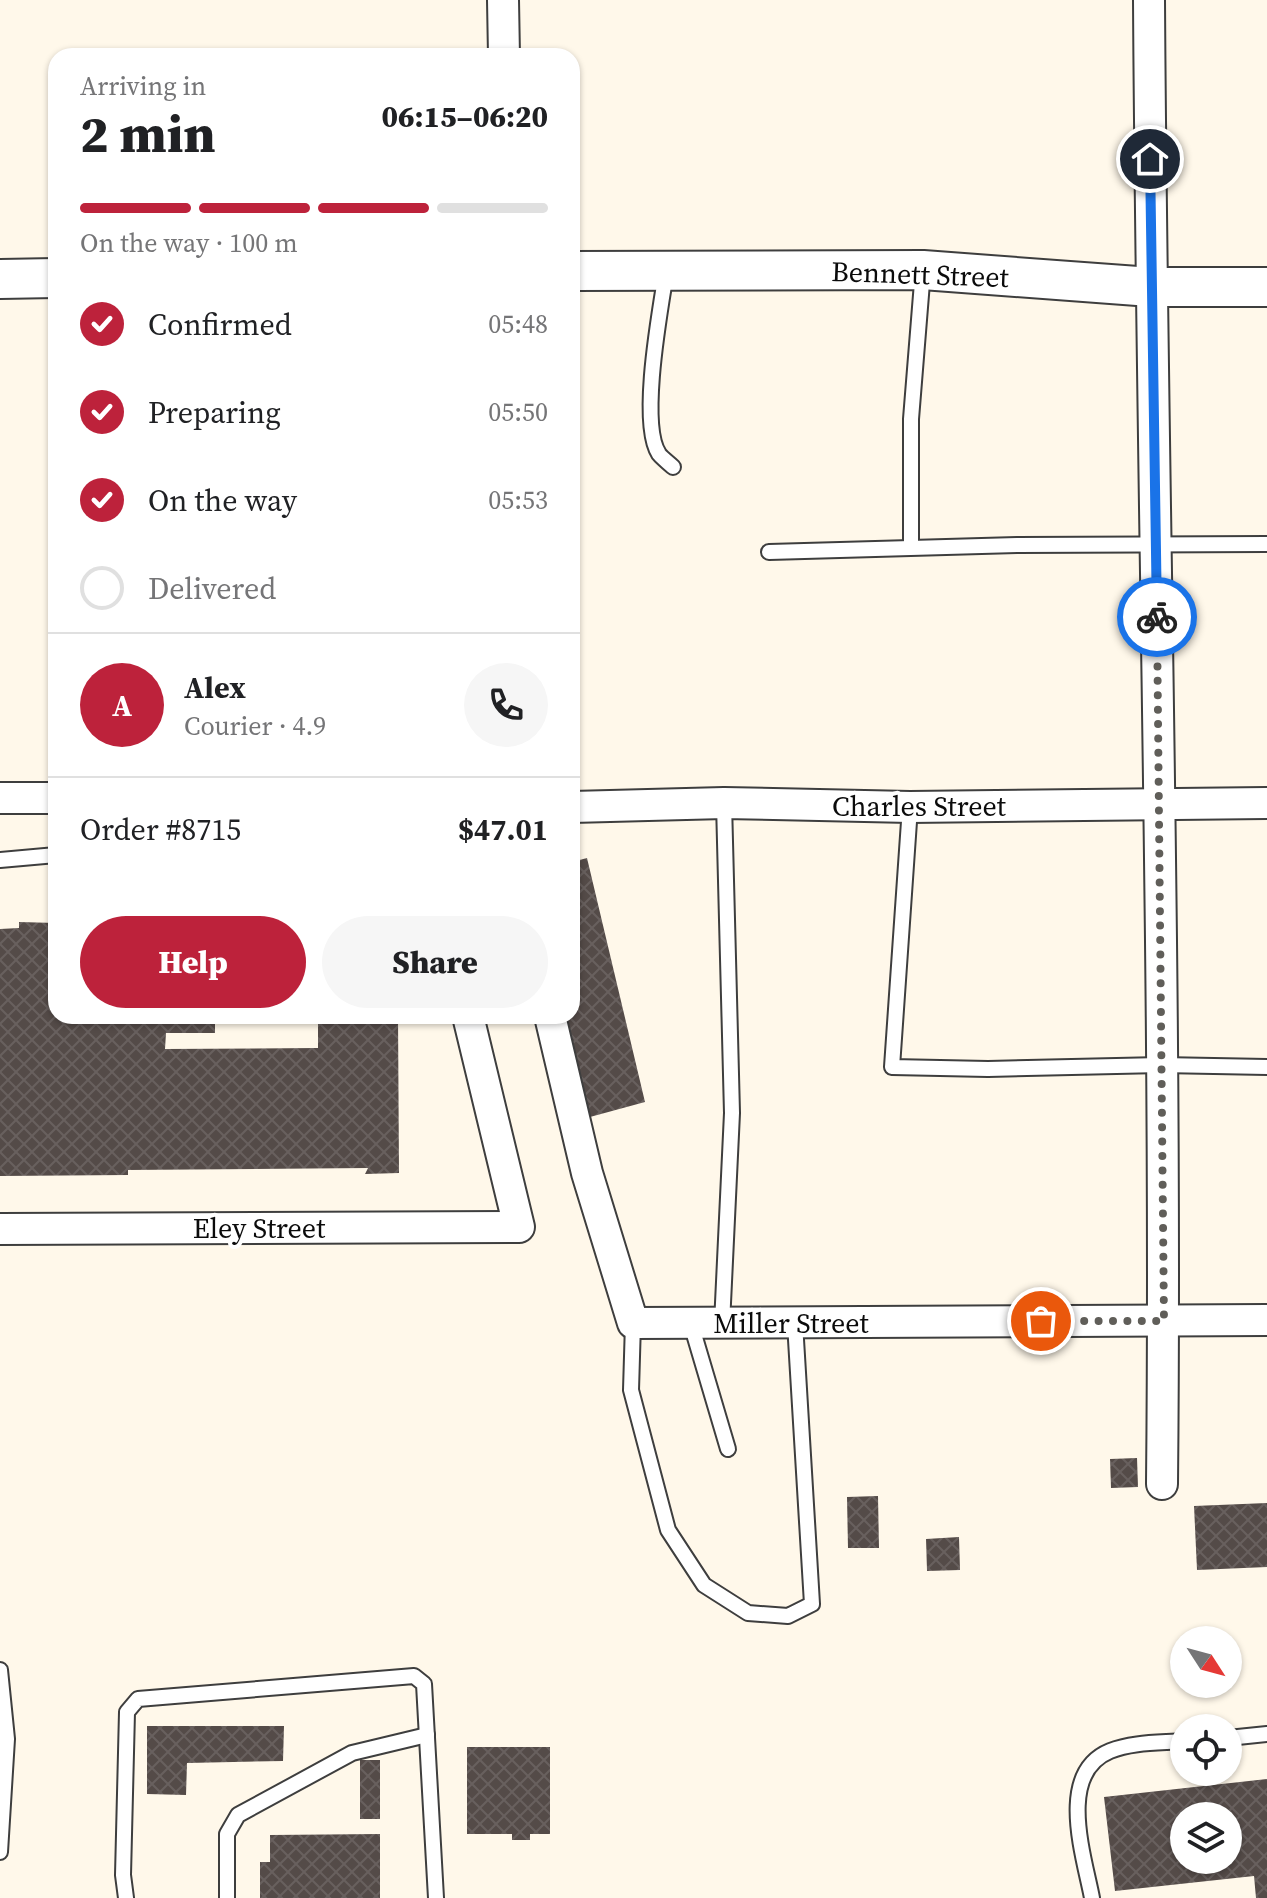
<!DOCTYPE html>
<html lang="en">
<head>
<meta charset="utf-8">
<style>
  body { margin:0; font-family:"Source Serif 4",serif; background:#f6f6f6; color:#202124; height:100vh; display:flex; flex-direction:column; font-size:30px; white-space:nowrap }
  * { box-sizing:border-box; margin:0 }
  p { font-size:26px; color:#757577 }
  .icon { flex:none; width:44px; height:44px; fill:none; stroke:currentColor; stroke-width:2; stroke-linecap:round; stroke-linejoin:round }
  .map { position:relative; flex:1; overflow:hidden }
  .drawer { position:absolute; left:48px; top:48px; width:532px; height:976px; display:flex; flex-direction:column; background:#fff; border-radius:24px; box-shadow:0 2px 6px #0004 }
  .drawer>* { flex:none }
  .needle { width:52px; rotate:126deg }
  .controls { position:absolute; left:1170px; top:1626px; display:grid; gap:16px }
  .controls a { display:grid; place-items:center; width:72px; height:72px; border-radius:50%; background:#fff; box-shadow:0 2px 6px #0004; font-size:40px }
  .pin { position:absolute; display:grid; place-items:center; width:68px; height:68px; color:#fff; margin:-34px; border:4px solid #fff; border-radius:50%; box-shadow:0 2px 8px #0007 }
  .courier { position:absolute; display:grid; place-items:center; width:80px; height:80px; margin:-40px; border:6px solid #1a73e8; border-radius:50%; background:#fff; color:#222; box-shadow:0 2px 10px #0007 }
  .headline em { font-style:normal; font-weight:800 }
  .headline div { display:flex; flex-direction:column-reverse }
  .headline { display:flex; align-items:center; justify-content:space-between; height:136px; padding:0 32px }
  h1 { font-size:52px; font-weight:800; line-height:60px }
  .bar { display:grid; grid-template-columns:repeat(4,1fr); gap:12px 8px; align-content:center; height:96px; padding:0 32px }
  .bar i { height:10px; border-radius:6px; background:#e0e0e0 }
  .bar .active { background:#bd223b }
  .bar p { grid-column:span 4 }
  .line { display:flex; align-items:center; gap:20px; padding:0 32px; border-top:2px solid #e0e0e0 }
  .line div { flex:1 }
  .round { display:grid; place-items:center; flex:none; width:84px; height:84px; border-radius:42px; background:#f6f6f6 }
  ol { padding:0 32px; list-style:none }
  li { display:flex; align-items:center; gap:24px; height:88px }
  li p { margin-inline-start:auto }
  li .icon { padding:8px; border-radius:50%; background:#bd223b; color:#fff; stroke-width:4 }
  li:last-child { color:#757577 }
  li i { width:44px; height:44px; border:4px solid #e0e0e0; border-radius:50% }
  .button { display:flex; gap:16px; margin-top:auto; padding:16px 32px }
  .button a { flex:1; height:92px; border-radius:48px; background:#bd223b; color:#fff; font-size:32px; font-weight:800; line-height:92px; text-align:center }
  .button a+a { background:#f6f6f6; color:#202124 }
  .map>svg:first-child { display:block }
</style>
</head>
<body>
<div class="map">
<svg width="1267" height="1898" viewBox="0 0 1267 1898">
  <defs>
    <pattern id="building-cross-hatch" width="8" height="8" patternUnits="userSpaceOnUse" patternTransform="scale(2)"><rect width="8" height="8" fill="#544b48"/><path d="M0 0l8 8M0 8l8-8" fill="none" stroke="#68605e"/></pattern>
  </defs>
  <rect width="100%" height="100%" fill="#fff8ea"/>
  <g fill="url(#building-cross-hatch)" fill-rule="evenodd">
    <path d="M587 858 645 1102 590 1117 565 1016H572V862Z"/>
    <path d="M19 922 56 923V1016H215V1033H166L165 1049 318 1048V1016H398L399 1173 365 1174 368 1168 128 1170V1175L0 1176V929L19 928Z"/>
    <path d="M1137 1458 1138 1487 1111 1488 1110 1459Z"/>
    <path d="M878 1496 879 1548H848L847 1497Z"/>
    <path d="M1267 1503V1567L1197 1570 1194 1506Z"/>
    <path d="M959 1537 960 1570 927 1571 926 1539Z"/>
    <path d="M147 1726H284L283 1761 187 1763 186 1795 147 1794Z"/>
    <path d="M467 1747H550V1834H530V1840H512V1834H467Z"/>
    <rect x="360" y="1760" width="20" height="59"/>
    <path d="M1267 1779V1898H1256L1254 1876 1115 1891 1104 1797ZM1184 1816H1228V1860H1184Z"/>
    <path d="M380 1834V1898H260V1862H270V1835Z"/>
  </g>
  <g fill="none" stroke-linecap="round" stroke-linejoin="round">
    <defs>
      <g id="service">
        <path d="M666 273C660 311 639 424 659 454 663 459 669 463 673 467"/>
        <path d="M911 547V419L923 270"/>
        <path d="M769 552 1017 545 1267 544"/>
        <path d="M910 807 892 1067 988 1069 1161 1065 1267 1067"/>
        <path d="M0 860 56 855"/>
        <path d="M633 1323 631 1390 668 1530 704 1585 748 1613 788 1616 812 1604 795 1323"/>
        <path d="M691 1324 728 1449"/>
        <path d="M722 1324 732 1113 724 803"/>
        <path d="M0 1670 7 1739 0 1852"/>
        <path d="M1228 1738 1267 1734"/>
        <path d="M126 1898 123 1875 127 1712 138 1699 414 1676 424 1684 436 1898"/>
        <path d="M227 1898V1834L238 1815 352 1753 427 1735"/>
        <path d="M1092 1898C1084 1856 1056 1773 1110 1751 1132 1742 1160 1743 1184 1741"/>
      </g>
      <g id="minor">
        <path d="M503 0 504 56"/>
        <path d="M1149 0C1152 495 1167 989 1162 1484"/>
        <path d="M0 798H56"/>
        <path d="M572 807 724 803 910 807 1267 803"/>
        <path d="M550 1016 587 1173 633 1323 1267 1320"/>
        <path d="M0 1229 519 1227 468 1016"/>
      </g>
      <g id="tertiary">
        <path d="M572 271 923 270 1151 287H1267"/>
        <path d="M0 279 56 278"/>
      </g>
    </defs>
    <use href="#service" stroke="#3e3e3e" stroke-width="18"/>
    <use href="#minor" stroke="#3e3e3e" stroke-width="34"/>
    <use href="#tertiary" stroke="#3e3e3e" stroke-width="42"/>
    <use href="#service" stroke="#fff" stroke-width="14"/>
    <use href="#minor" stroke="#fff" stroke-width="30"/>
    <use href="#tertiary" stroke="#fff" stroke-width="38"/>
  </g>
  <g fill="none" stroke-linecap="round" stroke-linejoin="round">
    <path stroke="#605e59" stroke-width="8" stroke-dasharray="0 14.4" d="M1041 1321H1164L1157 617"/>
    <path stroke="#1a73e8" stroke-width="10" d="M1150 159 1157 617"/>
  </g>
  <g text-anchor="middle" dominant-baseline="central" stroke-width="8" stroke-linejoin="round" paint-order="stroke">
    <g font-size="28" fill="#0b0b0b" stroke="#fff">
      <text transform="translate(920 274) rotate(2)">Bennett Street</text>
      <text x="919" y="806">Charles Street</text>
      <text x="259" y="1228">Eley Street</text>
      <text x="791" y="1323">Miller Street</text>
    </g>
  </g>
</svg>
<div class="controls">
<a><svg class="needle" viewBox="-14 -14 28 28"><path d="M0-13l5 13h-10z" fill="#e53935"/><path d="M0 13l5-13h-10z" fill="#757577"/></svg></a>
<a><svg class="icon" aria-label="locate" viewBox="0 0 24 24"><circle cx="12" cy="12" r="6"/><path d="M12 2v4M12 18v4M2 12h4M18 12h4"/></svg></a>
<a><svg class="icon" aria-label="layers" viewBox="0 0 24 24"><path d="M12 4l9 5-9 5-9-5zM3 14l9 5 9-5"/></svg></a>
</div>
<div class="pin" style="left:1041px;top:1321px;background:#ea580c"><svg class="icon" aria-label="bag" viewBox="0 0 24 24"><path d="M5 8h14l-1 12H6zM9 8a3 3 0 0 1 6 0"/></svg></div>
<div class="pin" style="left:1150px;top:159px;background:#1f2937"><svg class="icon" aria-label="home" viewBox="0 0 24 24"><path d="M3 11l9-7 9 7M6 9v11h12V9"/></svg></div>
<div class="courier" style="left:1157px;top:617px"><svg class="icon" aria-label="bike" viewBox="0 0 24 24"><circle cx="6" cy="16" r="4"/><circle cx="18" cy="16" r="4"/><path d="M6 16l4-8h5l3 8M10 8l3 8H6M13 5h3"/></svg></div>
<section class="drawer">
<div class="headline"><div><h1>2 min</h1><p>Arriving in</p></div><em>06:15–06:20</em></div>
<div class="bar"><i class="active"></i><i class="active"></i><i class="active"></i><i></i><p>On the way · 100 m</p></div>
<ol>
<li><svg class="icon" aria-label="check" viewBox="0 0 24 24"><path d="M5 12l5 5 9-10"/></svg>Confirmed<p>05:48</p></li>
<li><svg class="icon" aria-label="check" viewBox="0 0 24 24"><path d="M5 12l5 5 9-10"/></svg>Preparing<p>05:50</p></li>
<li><svg class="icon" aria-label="check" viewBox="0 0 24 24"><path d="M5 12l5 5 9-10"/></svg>On the way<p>05:53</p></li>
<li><i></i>Delivered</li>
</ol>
<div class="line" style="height:144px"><b class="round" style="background:#bd223b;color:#fff">A</b><div><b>Alex</b><p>Courier · 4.9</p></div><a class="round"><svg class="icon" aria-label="phone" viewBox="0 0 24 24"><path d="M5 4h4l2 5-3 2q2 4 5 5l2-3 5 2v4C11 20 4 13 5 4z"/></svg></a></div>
<div class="line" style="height:104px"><div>Order #8715</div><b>$47.01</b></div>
<div class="button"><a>Help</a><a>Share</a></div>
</section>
</div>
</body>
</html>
